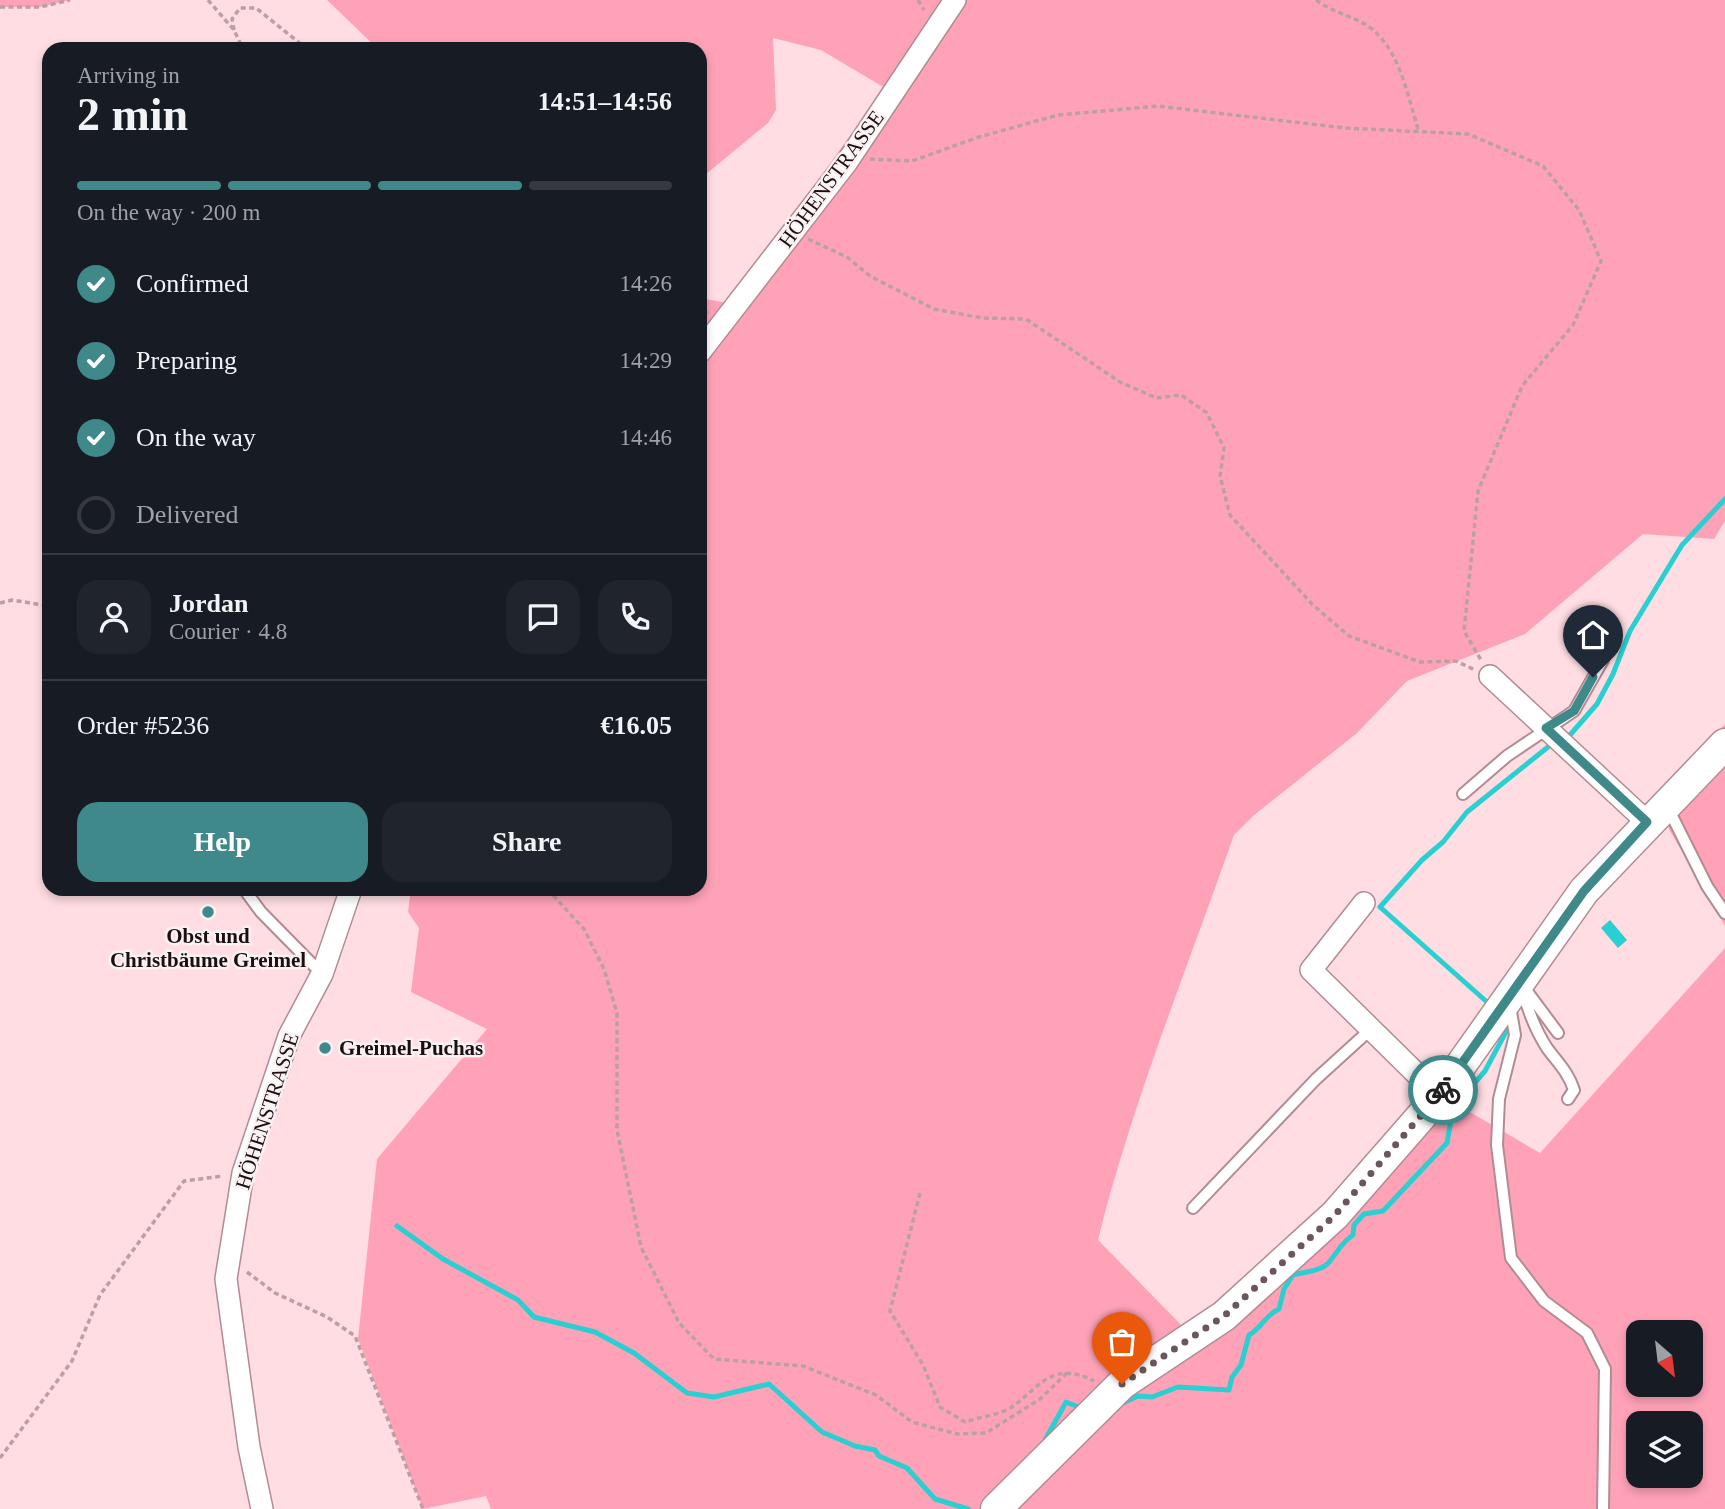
<!DOCTYPE html>
<html lang="en">
<head>
<meta charset="utf-8">
<style>
  body { margin:0; font-family:"Times New Roman",serif; background:#20242c; color:#f1f3f6; height:100vh; display:flex; flex-direction:column; font-size:26px; white-space:nowrap }
  * { box-sizing:border-box; margin:0 }
  p { font-size:23px; color:#9ea1a6 }
  .icon { flex:none; width:38px; height:38px; fill:none; stroke:currentColor; stroke-width:2; stroke-linecap:round; stroke-linejoin:round }
  .map { position:relative; flex:1; overflow:hidden }
  .side { position:absolute; left:42px; top:42px; width:665px; height:854px; display:flex; flex-direction:column; background:#171b24; border-radius:21px; box-shadow:0 4px 10px #0003 }
  .side>* { flex:none }
  .needle { width:46px; rotate:152deg }
  .fabs { position:absolute; left:1626px; top:1320px; display:grid; gap:14px }
  .fabs a { display:grid; place-items:center; width:77px; height:77px; border-radius:14px; background:#171b24; box-shadow:0 4px 10px #0003; font-size:35px }
  .pin { position:absolute; display:grid; place-items:center; width:60px; height:60px; color:#fff; margin:-72px -30px; border-radius:50% 50% 50% 0; rotate:-45deg; box-shadow:0 0 7px #0007 }
  .pin .icon { rotate:45deg }
  .courier { position:absolute; display:grid; place-items:center; width:70px; height:70px; margin:-35px; border:5px solid #40898a; border-radius:50%; background:#fff; color:#222; box-shadow:0 2px 9px #0007 }
  .headline em { font-style:normal; font-weight:700 }
  .headline div { display:flex; flex-direction:column-reverse }
  .headline { display:flex; align-items:center; justify-content:space-between; height:119px; padding:0 35px }
  h1 { font-size:46px; font-weight:700; line-height:52px }
  .bar { display:grid; grid-template-columns:repeat(4,1fr); gap:10px 7px; align-content:center; height:84px; padding:0 35px }
  .bar i { height:9px; border-radius:5px; background:#363941 }
  .bar .current { background:#40898a }
  .bar p { grid-column:span 4 }
  .line { display:flex; align-items:center; gap:18px; padding:0 35px; border-top:2px solid #363941 }
  .line div { flex:1 }
  .round { display:grid; place-items:center; flex:none; width:74px; height:74px; border-radius:21px; background:#20242c }
  ol { padding:0 35px; list-style:none }
  li { display:flex; align-items:center; gap:21px; height:77px }
  li p { margin-inline-start:auto }
  li .icon { padding:7px; border-radius:50%; background:#40898a; color:#fff; stroke-width:4 }
  li:last-child { color:#9ea1a6 }
  li i { width:38px; height:38px; border:4px solid #363941; border-radius:50% }
  .primary-button { display:flex; gap:14px; margin-top:auto; padding:14px 35px }
  .primary-button a { flex:1; height:80px; border-radius:21px; background:#40898a; color:#fff; font-size:28px; font-weight:700; line-height:80px; text-align:center }
  .primary-button a+a { background:#20242c; color:#f1f3f6 }
  .map>svg:first-child { display:block }
</style>
</head>
<body>
<div class="map">
<svg width="1725" height="1509" viewBox="0 0 1725 1509">
  <rect width="100%" height="100%" fill="#ffdde3"/>
  <g fill="#ffa2b7" fill-rule="evenodd">
    <path d="M0 0H70L40 7H0Z"/>
    <path d="M327 0H1725V521L1714 539 1643 534 1525 634 1407 681 1357 733 1253 816 1234 835C1187 969 1132 1103 1098 1240L1187 1331 1342 1196 1432 1090 1540 1153 1725 948V1509H491L486 1496 423 1509 358 1339 377 1159 487 1029 411 992 419 928 408 912 411 889H700V298L728 303 885 88 821 50 773 38 776 110 768 123 700 179V49H378ZM1638 1332H1690V1384H1638ZM1638 1423H1690V1475H1638Z"/>
    <path d="M1725 724V926L1669 829 1658 791Z"/>
  </g>
  <path fill="#2acfd1" d="M1610 920 1627 940 1618 948 1601 928Z"/>
  <g fill="none" stroke-linecap="round" stroke-linejoin="round">
    <g stroke="#2acfd1" stroke-width="5">
      <path d="M1570 735 1597 704 1613 674 1630 631 1682 545 1725 499"/>
      <path d="M1487 1002 1380 907 1422 860 1443 842 1467 812 1548 747"/>
      <path d="M397 1226 443 1259 518 1300 534 1317 595 1332 634 1353 687 1393 714 1397 769 1384 822 1432 855 1446 875 1450 879 1456 907 1468 935 1499 968 1509"/>
      <path d="M1119 1405 1138 1396 1152 1397 1178 1387 1229 1390 1232 1377 1241 1365 1249 1335C1262 1328 1265 1315 1279 1309L1284 1289 1293 1275C1304 1272 1323 1271 1330 1261 1338 1251 1342 1242 1353 1235L1354 1225 1364 1214 1383 1211 1447 1143 1453 1108 1485 1071 1507 1030 1504 1025"/>
      <path d="M1045 1440 1066 1402 1081 1408"/>
    </g>
    <defs>
      <g id="service">
        <path d="M1463 794 1507 756 1574 711 1603 660"/>
        <path d="M1668 808 1707 886 1725 913"/>
        <path d="M244 889 261 912 322 974"/>
        <path d="M1510 1006 1515 1035 1499 1099 1497 1145 1511 1258 1544 1301 1587 1333 1605 1369 1603 1509"/>
        <path d="M1558 1033 1520 982C1526 1005 1534 1028 1547 1048 1558 1063 1568 1072 1574 1090L1568 1099"/>
        <path d="M1193 1208 1316 1079 1371 1029"/>
      </g>
      <g id="minor">
        <path d="M700 352 847 162 955 0"/>
        <path d="M1490 676 1647 822"/>
        <path d="M1364 903 1311 970 1439 1096"/>
        <path d="M262 1509 249 1447 226 1279 243 1173 289 1036 322 974 351 889"/>
      </g>
      <path id="secondary" d="M996 1509 1122 1384 1224 1316 1335 1215 1439 1096 1584 891 1725 744"/>
    </defs>
    <use href="#service" stroke="#b28b93" stroke-width="14"/>
    <use href="#minor" stroke="#b28b93" stroke-width="24"/>
    <use href="#secondary" stroke="#b28b93" stroke-width="33"/>
    <g stroke="#ba9fa4" stroke-width="3.5" stroke-dasharray="5 3.5" stroke-linecap="butt">
      <path d="M208 0 234 30 243 49"/>
      <path d="M918 0 924 10"/>
      <path d="M1316 0C1331 11 1345 14 1361 22 1399 41 1407 95 1419 132"/>
      <path d="M0 7H40L70 0"/>
      <path d="M234 30 232 19 240 8H256L307 49"/>
      <path d="M870 159 912 161 979 137 1058 115 1158 106 1345 128 1468 134 1543 166 1579 210 1601 261 1573 325 1522 386 1478 491 1464 631 1481 660"/>
      <path d="M808 239 847 257 870 276 934 309 982 318 1026 319 1120 382 1156 398 1181 395 1207 413 1224 448 1220 476 1230 515 1313 605 1349 636 1420 662 1456 661 1475 670"/>
      <path d="M700 308 708 313"/>
      <path d="M0 603 12 600 49 606"/>
      <path d="M538 889 550 892 584 929 604 969 617 1013V1130L641 1247 679 1323 714 1359 803 1366 876 1395 912 1422 957 1434 986 1433 1040 1399 1067 1373"/>
      <path d="M920 1193 890 1311 923 1365 940 1407 965 1422C979 1417 1000 1415 1012 1407 1041 1386 1052 1360 1094 1381"/>
      <path d="M247 1272 275 1293 327 1317 355 1336 423 1509"/>
      <path d="M0 1458 72 1361 100 1295 184 1181 223 1176"/>
    </g>
    <use href="#service" stroke="#fff" stroke-width="10"/>
    <use href="#minor" stroke="#fff" stroke-width="21"/>
    <use href="#secondary" stroke="#fff" stroke-width="30"/>
  </g>
  <g fill="none" stroke-linecap="round" stroke-linejoin="round">
    <path stroke="#6b575b" stroke-width="7" stroke-dasharray="0 12.6" d="M1122 1384 1224 1316 1335 1215 1443 1090"/>
    <path stroke="#40898a" stroke-width="9" d="M1443 1090 1584 891 1647 822 1546 728 1574 711 1593 677"/>
  </g>
  <g fill="#40898a" stroke="#faf1f3" stroke-width="2.5">
    <circle cx="208" cy="912" r="7"/>
    <circle cx="325" cy="1048" r="7"/>
  </g>
  <g text-anchor="middle" dominant-baseline="central" stroke-width="5" stroke-linejoin="round" paint-order="stroke">
    <g font-size="21" fill="#1c0f12" stroke="#faf1f3">
      <text transform="translate(831 179) rotate(-54)">HÖHENSTRASSE</text>
      <text transform="translate(267 1111) rotate(-72)">HÖHENSTRASSE</text>
    </g>
    <g font-size="21" font-weight="bold" fill="#1c0f12" stroke="#faf1f3">
      <text x="208" y="936">Obst und<tspan x="208" dy="24">Christbäume Greimel</tspan></text>
      <text x="339" y="1048" text-anchor="start">Greimel-Puchas</text>
    </g>
  </g>
</svg>
<div class="fabs">
<a><svg class="needle" viewBox="-14 -14 28 28"><path d="M0-13l5 13h-10z" fill="#e53935"/><path d="M0 13l5-13h-10z" fill="#9ea1a6"/></svg></a>
<a><svg class="icon" aria-label="layers" viewBox="0 0 24 24"><path d="M12 4l9 5-9 5-9-5zM3 14l9 5 9-5"/></svg></a>
</div>
<div class="pin" style="left:1122px;top:1384px;background:#ea580c"><svg class="icon" aria-label="bag" viewBox="0 0 24 24"><path d="M5 8h14l-1 12H6zM9 8a3 3 0 0 1 6 0"/></svg></div>
<div class="pin" style="left:1593px;top:677px;background:#1f2937"><svg class="icon" aria-label="home" viewBox="0 0 24 24"><path d="M3 11l9-7 9 7M6 9v11h12V9"/></svg></div>
<div class="courier" style="left:1443px;top:1090px"><svg class="icon" aria-label="bike" viewBox="0 0 24 24"><circle cx="6" cy="16" r="4"/><circle cx="18" cy="16" r="4"/><path d="M6 16l4-8h5l3 8M10 8l3 8H6M13 5h3"/></svg></div>
<section class="side">
<div class="headline"><div><h1>2 min</h1><p>Arriving in</p></div><em>14:51–14:56</em></div>
<div class="bar"><i class="current"></i><i class="current"></i><i class="current"></i><i></i><p>On the way · 200 m</p></div>
<ol>
<li><svg class="icon" aria-label="check" viewBox="0 0 24 24"><path d="M5 12l5 5 9-10"/></svg>Confirmed<p>14:26</p></li>
<li><svg class="icon" aria-label="check" viewBox="0 0 24 24"><path d="M5 12l5 5 9-10"/></svg>Preparing<p>14:29</p></li>
<li><svg class="icon" aria-label="check" viewBox="0 0 24 24"><path d="M5 12l5 5 9-10"/></svg>On the way<p>14:46</p></li>
<li><i></i>Delivered</li>
</ol>
<div class="line" style="height:126px"><a class="round"><svg class="icon" aria-label="person" viewBox="0 0 24 24"><circle cx="12" cy="8" r="4"/><path d="M4 21q1-7 8-7t8 7"/></svg></a><div><b>Jordan</b><p>Courier · 4.8</p></div><a class="round"><svg class="icon" aria-label="chat" viewBox="0 0 24 24"><path d="M4 5h16v11H9l-5 4z"/></svg></a><a class="round"><svg class="icon" aria-label="phone" viewBox="0 0 24 24"><path d="M5 4h4l2 5-3 2q2 4 5 5l2-3 5 2v4C11 20 4 13 5 4z"/></svg></a></div>
<div class="line" style="height:91px"><div>Order #5236</div><b>€16.05</b></div>
<div class="primary-button"><a>Help</a><a>Share</a></div>
</section>
</div>
</body>
</html>
